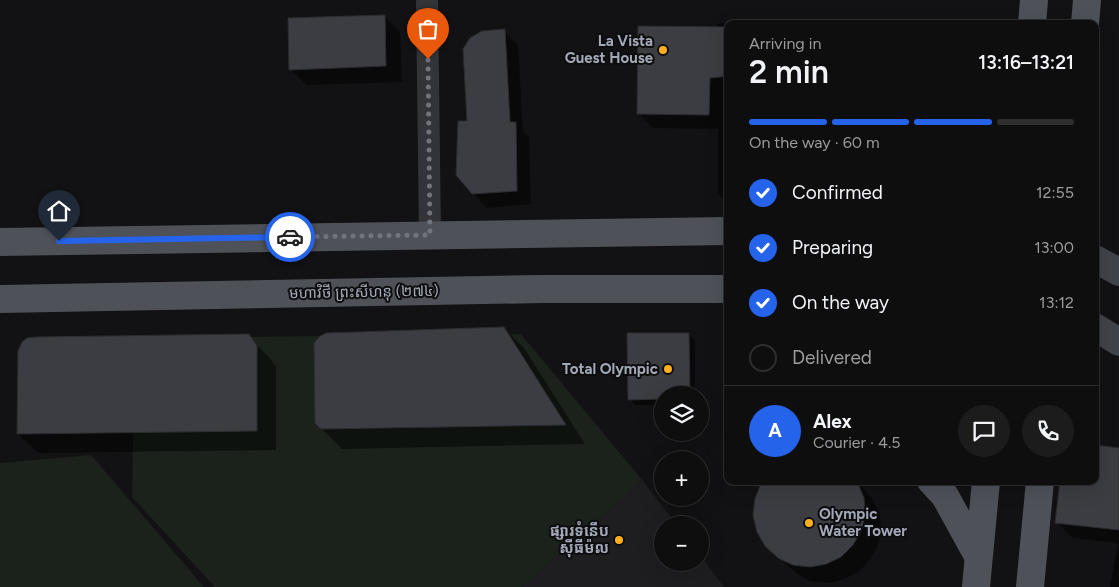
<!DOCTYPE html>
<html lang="en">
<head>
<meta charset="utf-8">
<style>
  body { margin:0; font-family:Figtree,"Noto Sans Khmer",sans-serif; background:#1c1c1d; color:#f1f3f6; height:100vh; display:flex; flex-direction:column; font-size:19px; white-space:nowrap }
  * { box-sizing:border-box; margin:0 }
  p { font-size:16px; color:#9b9c9e }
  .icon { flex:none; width:28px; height:28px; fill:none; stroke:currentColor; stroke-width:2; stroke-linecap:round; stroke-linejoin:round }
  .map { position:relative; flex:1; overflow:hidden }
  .sheet { position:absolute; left:724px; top:20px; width:375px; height:465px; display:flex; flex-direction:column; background:#0e0e0f; border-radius:10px; box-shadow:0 5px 20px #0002,0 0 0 1px #2e2e2f }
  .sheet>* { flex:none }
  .fabs { position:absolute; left:654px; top:386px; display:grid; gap:10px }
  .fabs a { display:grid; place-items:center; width:55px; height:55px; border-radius:50%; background:#0e0e0f; box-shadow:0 5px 20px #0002,0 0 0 1px #2e2e2f; font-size:25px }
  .pin { position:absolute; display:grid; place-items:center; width:42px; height:42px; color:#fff; margin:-51px -21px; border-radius:50% 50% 50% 0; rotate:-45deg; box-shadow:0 0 5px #0007 }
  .pin .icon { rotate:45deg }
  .courier { position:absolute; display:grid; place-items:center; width:50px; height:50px; margin:-25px; border:4px solid #2563eb; border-radius:50%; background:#fff; color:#222; box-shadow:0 1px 6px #0007 }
  .summary em { font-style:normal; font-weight:600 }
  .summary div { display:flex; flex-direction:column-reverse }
  .summary { display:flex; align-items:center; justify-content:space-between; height:85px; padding:0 25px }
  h1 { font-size:32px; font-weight:600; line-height:38px }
  .bar { display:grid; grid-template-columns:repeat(4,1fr); gap:8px 5px; align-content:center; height:60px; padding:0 25px }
  .bar i { height:6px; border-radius:4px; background:#2e2e2f }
  .bar .on { background:#2563eb }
  .bar p { grid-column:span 4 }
  .line { display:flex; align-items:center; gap:12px; padding:0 25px; border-top:1px solid #2e2e2f }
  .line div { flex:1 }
  .round { display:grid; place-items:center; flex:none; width:52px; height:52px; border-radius:26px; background:#1c1c1d }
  ol { padding:0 25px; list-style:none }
  li { display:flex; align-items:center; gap:15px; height:55px }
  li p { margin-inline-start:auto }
  li .icon { padding:5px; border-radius:50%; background:#2563eb; color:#fff; stroke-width:4 }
  li:last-child { color:#9b9c9e }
  li i { width:28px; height:28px; border:2px solid #2e2e2f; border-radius:50% }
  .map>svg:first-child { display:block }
</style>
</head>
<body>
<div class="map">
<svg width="1119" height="587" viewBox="0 0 1119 587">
  <rect width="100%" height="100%" fill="#121214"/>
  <path fill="#1e1e21" d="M643 481 677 525H662V562H700V555L724 587H522Z"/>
  <g fill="#1a221b">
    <path d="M521 334 643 481 522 587H215L132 497 135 338Z"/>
    <path d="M91 455 204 587H0V463Z"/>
  </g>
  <g fill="#0007">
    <path d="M384 16 400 32 402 82 307 85 290 69Z"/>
    <path d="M978 19 983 24H888V22Z"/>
    <path d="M751 21 754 24H728V92H724V127L728 126V203L718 194V129L653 128 638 113 717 28V24Z"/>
    <path d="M504 31 518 45 523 131 529 137 531 204 487 208 473 193 469 123Z"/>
    <path d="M504 328 524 348 585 444 342 449 316 423Z"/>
    <path d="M689 334 695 340V395H662V405H635L629 399Z"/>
    <path d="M248 336 268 356 276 367V450L38 453 18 434Z"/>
    <path d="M1095 446 1119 449V587H1110L1118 543 1073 538 1057 522 1095 481Z"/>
    <path d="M857 481 873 500 880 515 881 531 877 547 869 561 857 573 842 580 827 583 810 581 796 573 766 546Z"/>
  </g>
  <g fill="#3c3d42" stroke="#2c2c30">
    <path d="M385 15 386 66 289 70 288 18Z"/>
    <path d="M638 26 728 27V76L710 78 709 115 637 114Z"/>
    <path d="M505 29 510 122H516L517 191 472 194 456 175 458 121H467L463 49 470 38 482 31Z"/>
    <path d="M504 327 566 425 321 429 315 423 314 343 320 336 327 333Z"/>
    <path d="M627 333H689L690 395H662V399L628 400Z"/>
    <path d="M249 334 257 346V431L17 434 18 351 22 342 27 338 36 337Z"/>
    <path d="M1095 445 1119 448V530L1055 523 1060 481H1095Z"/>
    <path d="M762 481H857L864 498 865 514 862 530 853 545 841 557 826 564 810 567 793 565 778 558 765 546 757 532 753 515 755 499Z"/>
  </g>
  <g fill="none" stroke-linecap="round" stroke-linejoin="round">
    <path stroke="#333439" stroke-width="22" d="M427 0 430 235"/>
    <g stroke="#404349" stroke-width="28">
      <path d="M1095 259 1119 272"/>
      <path d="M1095 327 1119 342"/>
    </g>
    <g stroke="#4e5158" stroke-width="28">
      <path d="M1032 24 1034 0"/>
      <path d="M1085 24 1087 0"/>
      <path d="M0 242 728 231"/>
      <path d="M0 299 542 289H728"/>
      <path d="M931 481 945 496 978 556"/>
      <path d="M976 587 986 481"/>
      <path d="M1030 587 1040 481"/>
    </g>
  </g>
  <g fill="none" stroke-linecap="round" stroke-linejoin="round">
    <path stroke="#70747d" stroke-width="5" stroke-dasharray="0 9" d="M290 237 430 235 428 59"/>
    <path stroke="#2563eb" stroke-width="6" d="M59 241 290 237"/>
  </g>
  <g fill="#ffaf1f" stroke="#0d0d0f" stroke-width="2">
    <circle cx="663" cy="50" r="5"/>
    <circle cx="668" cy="369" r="5"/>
    <circle cx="809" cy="523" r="5"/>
    <circle cx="619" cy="540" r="5"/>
  </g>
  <g text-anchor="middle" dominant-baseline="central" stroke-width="4" stroke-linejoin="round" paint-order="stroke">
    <g font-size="15" font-weight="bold" fill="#a2a8b6" stroke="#0d0d0f" text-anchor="end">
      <text x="653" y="41">La Vista<tspan x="653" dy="17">Guest House</tspan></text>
      <text x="658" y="369">Total Olympic</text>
      <text x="819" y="514" text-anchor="start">Olympic<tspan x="819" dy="17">Water Tower</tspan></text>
      <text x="609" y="531">ផ្សារទំនើប<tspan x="609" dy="17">ស៊ីធីម៉ល</tspan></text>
    </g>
    <g font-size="15" fill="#a2a8b6" stroke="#0d0d0f">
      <text transform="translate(364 292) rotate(-1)">មហាវិថី ព្រះសីហនុ (២៧៤)</text>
    </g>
  </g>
</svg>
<div class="fabs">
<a><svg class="icon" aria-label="layers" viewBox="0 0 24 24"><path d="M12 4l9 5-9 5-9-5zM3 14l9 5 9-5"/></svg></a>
<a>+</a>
<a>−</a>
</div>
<div class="pin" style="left:428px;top:59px;background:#ea580c"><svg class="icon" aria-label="bag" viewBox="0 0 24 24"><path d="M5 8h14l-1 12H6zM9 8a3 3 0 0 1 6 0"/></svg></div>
<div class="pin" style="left:59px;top:241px;background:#1f2937"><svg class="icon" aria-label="home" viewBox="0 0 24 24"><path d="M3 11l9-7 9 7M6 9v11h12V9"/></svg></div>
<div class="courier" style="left:290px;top:237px"><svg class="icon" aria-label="car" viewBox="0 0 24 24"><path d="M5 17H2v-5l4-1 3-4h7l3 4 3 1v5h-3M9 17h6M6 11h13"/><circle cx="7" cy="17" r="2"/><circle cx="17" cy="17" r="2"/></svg></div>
<section class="sheet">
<div class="summary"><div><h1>2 min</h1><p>Arriving in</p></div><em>13:16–13:21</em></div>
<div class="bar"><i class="on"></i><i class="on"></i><i class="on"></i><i></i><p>On the way · 60 m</p></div>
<ol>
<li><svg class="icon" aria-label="check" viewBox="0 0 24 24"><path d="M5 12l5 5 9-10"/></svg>Confirmed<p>12:55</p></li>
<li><svg class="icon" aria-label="check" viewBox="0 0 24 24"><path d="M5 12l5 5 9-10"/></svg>Preparing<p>13:00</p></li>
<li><svg class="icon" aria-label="check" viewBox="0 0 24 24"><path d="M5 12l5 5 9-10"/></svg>On the way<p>13:12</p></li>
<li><i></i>Delivered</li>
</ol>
<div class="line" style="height:90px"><b class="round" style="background:#2563eb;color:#fff">A</b><div><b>Alex</b><p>Courier · 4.5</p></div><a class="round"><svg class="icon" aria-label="chat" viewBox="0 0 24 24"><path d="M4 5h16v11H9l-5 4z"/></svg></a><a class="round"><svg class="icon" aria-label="phone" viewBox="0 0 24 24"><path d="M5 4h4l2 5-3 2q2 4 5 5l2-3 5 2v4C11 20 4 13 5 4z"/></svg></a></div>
</section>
</div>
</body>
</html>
